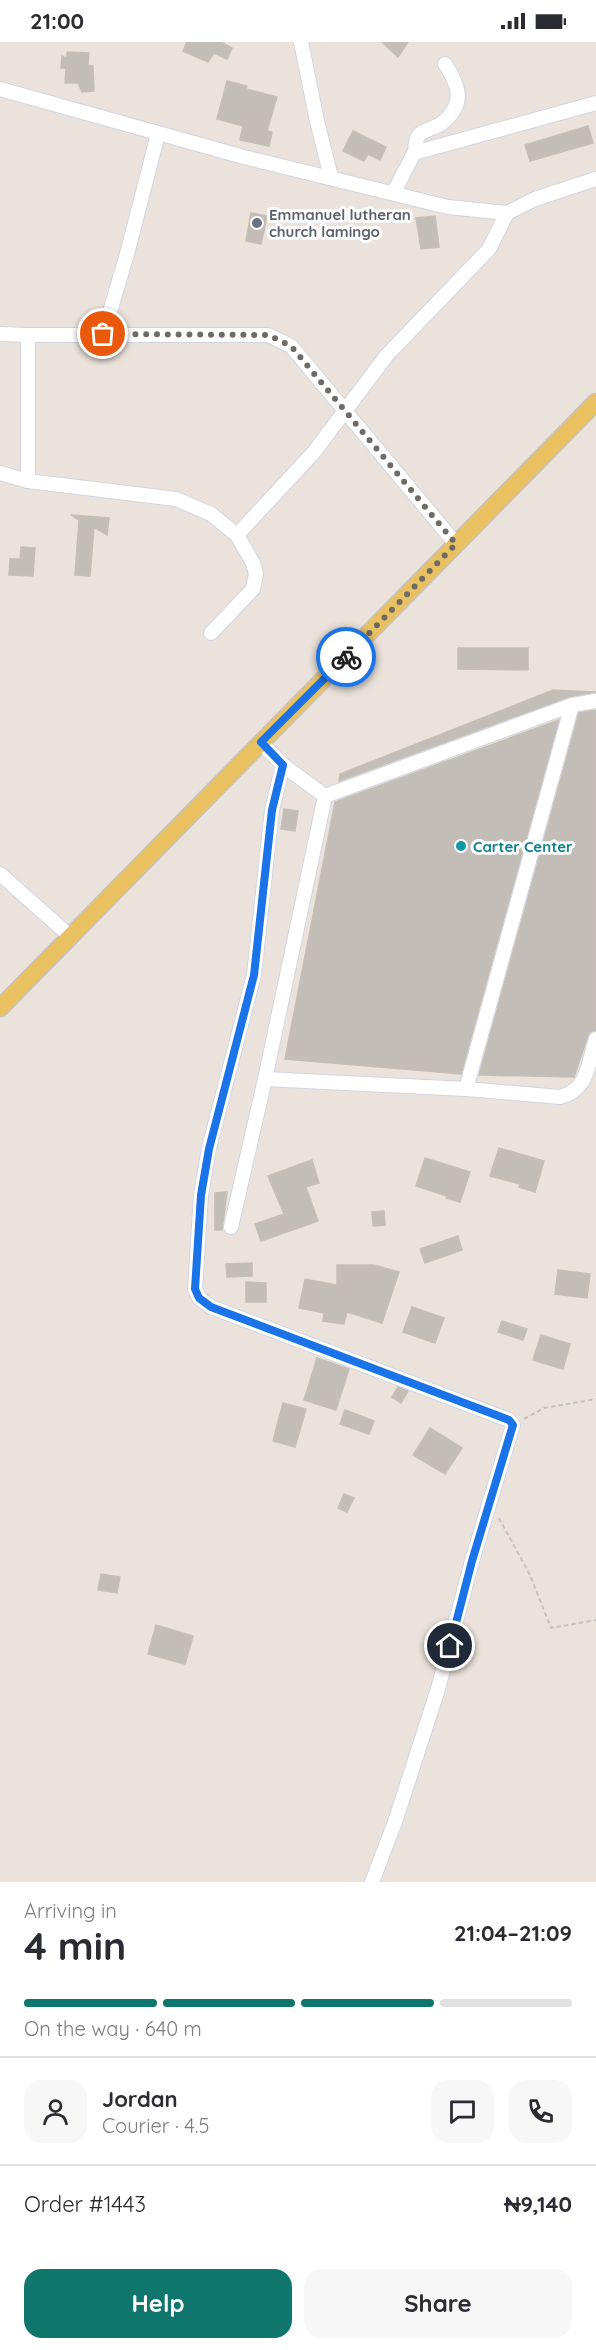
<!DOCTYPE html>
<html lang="en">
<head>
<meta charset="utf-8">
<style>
  body { margin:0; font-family:Quicksand,sans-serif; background:#f7f7f7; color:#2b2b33; height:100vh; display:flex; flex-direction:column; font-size:22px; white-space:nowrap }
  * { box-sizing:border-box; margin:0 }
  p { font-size:20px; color:#7c7c81 }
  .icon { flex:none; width:33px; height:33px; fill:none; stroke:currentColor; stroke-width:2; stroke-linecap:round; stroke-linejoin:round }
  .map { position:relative; height:1840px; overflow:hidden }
  .sheet { display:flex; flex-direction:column; background:#fff; flex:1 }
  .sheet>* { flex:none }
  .pin { position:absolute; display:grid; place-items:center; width:51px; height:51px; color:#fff; margin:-26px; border:3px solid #fff; border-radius:50%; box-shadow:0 2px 6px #0007 }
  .courier { position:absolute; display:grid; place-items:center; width:60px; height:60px; margin:-30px; border:4px solid #1a73e8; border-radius:50%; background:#fff; color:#222; box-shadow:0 2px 8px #0007 }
  .overview em { font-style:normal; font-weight:800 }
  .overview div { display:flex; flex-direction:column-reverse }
  .overview { display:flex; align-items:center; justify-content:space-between; height:102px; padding:0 24px }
  h1 { font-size:39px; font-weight:800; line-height:45px }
  .bar { display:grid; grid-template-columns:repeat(4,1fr); gap:9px 6px; align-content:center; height:72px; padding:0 24px }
  .bar i { height:8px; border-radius:4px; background:#e1e1e2 }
  .bar .on { background:#0f766e }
  .bar p { grid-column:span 4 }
  .line { display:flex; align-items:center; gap:15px; padding:0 24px; border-top:2px solid #e1e1e2 }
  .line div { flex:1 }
  .round { display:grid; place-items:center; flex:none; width:63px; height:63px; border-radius:18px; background:#f7f7f7 }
  .action { display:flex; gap:12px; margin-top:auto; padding:12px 24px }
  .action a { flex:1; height:69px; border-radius:18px; background:#0f766e; color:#fff; font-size:24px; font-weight:800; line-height:69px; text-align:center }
  .action a+a { background:#f7f7f7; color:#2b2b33 }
  .status { display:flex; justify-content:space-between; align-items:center; height:42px; padding:0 30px; background:#fff; direction:ltr }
  .status svg { height:16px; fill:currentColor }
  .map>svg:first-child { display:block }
</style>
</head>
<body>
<div class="status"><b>21:00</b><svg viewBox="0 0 49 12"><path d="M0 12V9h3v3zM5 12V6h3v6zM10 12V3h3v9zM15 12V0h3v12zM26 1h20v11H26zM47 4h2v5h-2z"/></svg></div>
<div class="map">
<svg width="596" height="1840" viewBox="0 0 596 1840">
  <rect width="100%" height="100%" fill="#ebe3db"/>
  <g fill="#c3bdb8" stroke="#c6bfb5" stroke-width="1.5">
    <path d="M187 0H221L232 6 227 17 214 11 208 20 183 9Z"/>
    <path d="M382 0H408L398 15Z"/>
    <path d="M67 10 89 11 88 23 93 24 94 49 82 50 78 41H65L66 26H61L62 14 67 16Z"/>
    <path d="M227 39 247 44 246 47 277 55 267 89 272 90 269 104 240 98 243 84 217 77Z"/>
    <path d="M588 84 593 101 530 119 525 103Z"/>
    <path d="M353 89 386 105 380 118 368 112 364 119 343 109Z"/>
    <path d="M251 171 267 174 261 202 246 199Z"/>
    <path d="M435 174 439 205 421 207 416 176Z"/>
    <path d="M71 473 109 476 107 493 94 485 90 534 75 533 79 478Z"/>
    <path d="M21 505 35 506 33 534 9 533 10 517H20Z"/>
    <path d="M458 606H528V628L458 627Z"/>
    <path d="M553 648 596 650 569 655 339 739 340 732Z"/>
    <path d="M596 668V988L590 990 588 994 574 1035 479 1033 579 671Z"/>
    <path d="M559 678 461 1032 285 1017 335 760Z"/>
    <path d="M284 767 298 769 295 789 281 787Z"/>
    <path d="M499 1106 544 1119 535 1150 519 1145 520 1142 490 1134Z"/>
    <path d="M425 1116 470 1130 460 1160 446 1156 447 1154 416 1144Z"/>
    <path d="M312 1118 319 1141 306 1145 318 1179 261 1199 255 1182 284 1172 268 1134Z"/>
    <path d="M227 1150 222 1188H215V1151Z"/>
    <path d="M384 1169 385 1183 373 1184 372 1170Z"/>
    <path d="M458 1194 462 1208 425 1221 420 1207Z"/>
    <path d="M252 1221V1234L227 1235 226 1222Z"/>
    <path d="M337 1223H374L399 1230 382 1281 347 1270 344 1282 323 1279 324 1271 299 1266 305 1237 337 1243Z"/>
    <path d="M558 1228 590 1232 587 1256 555 1252Z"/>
    <path d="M246 1240 266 1241V1260H246Z"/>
    <path d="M412 1265 444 1276 435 1301 403 1290Z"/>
    <path d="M502 1279 527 1287 523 1298 498 1290Z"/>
    <path d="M541 1293 570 1302 563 1327 533 1318Z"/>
    <path d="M317 1316 349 1327 336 1368 304 1358Z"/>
    <path d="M398 1345 408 1349 401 1361 392 1355Z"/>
    <path d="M283 1361 306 1367 295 1405 273 1399Z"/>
    <path d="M345 1368 374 1379 369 1392 340 1382Z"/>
    <path d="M430 1386 462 1406 445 1432 413 1413Z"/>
    <path d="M344 1452 354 1456 347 1470 338 1466Z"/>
    <path d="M101 1532 120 1535 117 1551 98 1548Z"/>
    <path d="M156 1583 193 1594 185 1622 148 1612Z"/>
  </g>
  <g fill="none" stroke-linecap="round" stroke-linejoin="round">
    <defs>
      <g id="minor">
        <path d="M301 0 317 79 331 135"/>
        <path d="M0 47 244 115 448 165 507 171 535 157 596 137"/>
        <path d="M416 110C415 104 415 97 420 92 426 87 436 86 442 81 466 62 459 43 445 22"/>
        <path d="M394 150 414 111 596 61"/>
        <path d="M0 292 28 293"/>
        <path d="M103 293 127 212 158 92"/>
        <path d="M0 431 28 439 176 457 211 472 237 493 253 521 256 532 253 547 211 591"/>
        <path d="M28 439V293H268L291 304 456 502"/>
        <path d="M237 493 314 410 387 313 489 207 507 171"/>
        <path d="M261 701 283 723 272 768 254 933 209 1106 201 1153 195 1247 199 1256 211 1265 509 1378 513 1383 472 1519 438 1647 395 1780 372 1840"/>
        <path d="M283 723 325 754 572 663 596 659"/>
        <path d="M0 832 71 895"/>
        <path d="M265 1037 466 1047 560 1055C588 1048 588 1022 596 997"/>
        <path d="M466 1047 572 663"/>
        <path d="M231 1185 265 1037 325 754"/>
      </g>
      <path id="major" d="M0 966 596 360"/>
    </defs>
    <use href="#minor" stroke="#d1d5e1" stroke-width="16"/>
    <use href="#major" stroke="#c3c3c3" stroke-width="19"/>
    <g stroke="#c3c3c3" stroke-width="2" stroke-dasharray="4.5 3" stroke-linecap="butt">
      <path d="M524 1377 544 1366 596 1357"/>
      <path d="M499 1476 530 1533 551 1586 596 1578"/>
    </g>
    <use href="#minor" stroke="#fff" stroke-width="14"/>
    <use href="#major" stroke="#eac161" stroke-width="16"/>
  </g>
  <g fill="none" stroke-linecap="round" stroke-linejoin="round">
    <path stroke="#6d6a67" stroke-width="6" stroke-dasharray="0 10.8" d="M103 292 268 293 291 304 456 502 346 615"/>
    <path stroke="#1a73e8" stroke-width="8" d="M346 615 261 700 283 723 272 768 254 933 209 1107 201 1153 195 1247 199 1256 211 1265 509 1378 513 1383 472 1519 450 1604"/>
  </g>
  <circle fill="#6b7280" stroke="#fff" stroke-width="2" cx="257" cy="181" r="6"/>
  <circle fill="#0f9aa8" stroke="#fff" stroke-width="2" cx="461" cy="804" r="6"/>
  <g text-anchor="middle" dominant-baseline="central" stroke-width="6" stroke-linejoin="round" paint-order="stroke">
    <g font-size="15" font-weight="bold" fill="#5b616d" stroke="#fff" text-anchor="start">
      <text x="269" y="172">Emmanuel lutheran<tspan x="269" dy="17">church lamingo</tspan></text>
    </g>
    <g font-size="15" font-weight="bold" fill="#0d838f" stroke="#fff" text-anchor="start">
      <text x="473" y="804">Carter Center</text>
    </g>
  </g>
</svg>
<div class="pin" style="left:103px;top:292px;background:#ea580c"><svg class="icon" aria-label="bag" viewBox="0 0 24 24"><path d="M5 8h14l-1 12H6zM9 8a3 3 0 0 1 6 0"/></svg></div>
<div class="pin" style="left:450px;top:1604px;background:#1f2937"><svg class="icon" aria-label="home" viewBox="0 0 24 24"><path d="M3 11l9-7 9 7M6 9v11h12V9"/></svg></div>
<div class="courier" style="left:346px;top:615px"><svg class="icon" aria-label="bike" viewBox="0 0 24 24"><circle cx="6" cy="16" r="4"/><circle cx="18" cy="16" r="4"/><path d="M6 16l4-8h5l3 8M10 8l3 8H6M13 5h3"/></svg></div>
</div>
<section class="sheet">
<div class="overview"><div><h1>4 min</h1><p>Arriving in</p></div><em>21:04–21:09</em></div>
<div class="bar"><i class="on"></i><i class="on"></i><i class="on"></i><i></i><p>On the way · 640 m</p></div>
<div class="line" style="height:108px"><a class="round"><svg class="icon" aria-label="person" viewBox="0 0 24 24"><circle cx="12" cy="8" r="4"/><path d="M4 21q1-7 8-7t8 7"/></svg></a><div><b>Jordan</b><p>Courier · 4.5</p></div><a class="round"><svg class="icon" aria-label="chat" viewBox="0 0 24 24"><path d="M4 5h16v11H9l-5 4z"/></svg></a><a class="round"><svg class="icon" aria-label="phone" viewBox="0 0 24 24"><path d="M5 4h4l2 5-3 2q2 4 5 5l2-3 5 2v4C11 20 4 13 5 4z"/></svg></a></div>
<div class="line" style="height:78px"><div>Order #1443</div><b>₦9,140</b></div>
<div class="action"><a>Help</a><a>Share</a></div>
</section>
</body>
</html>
